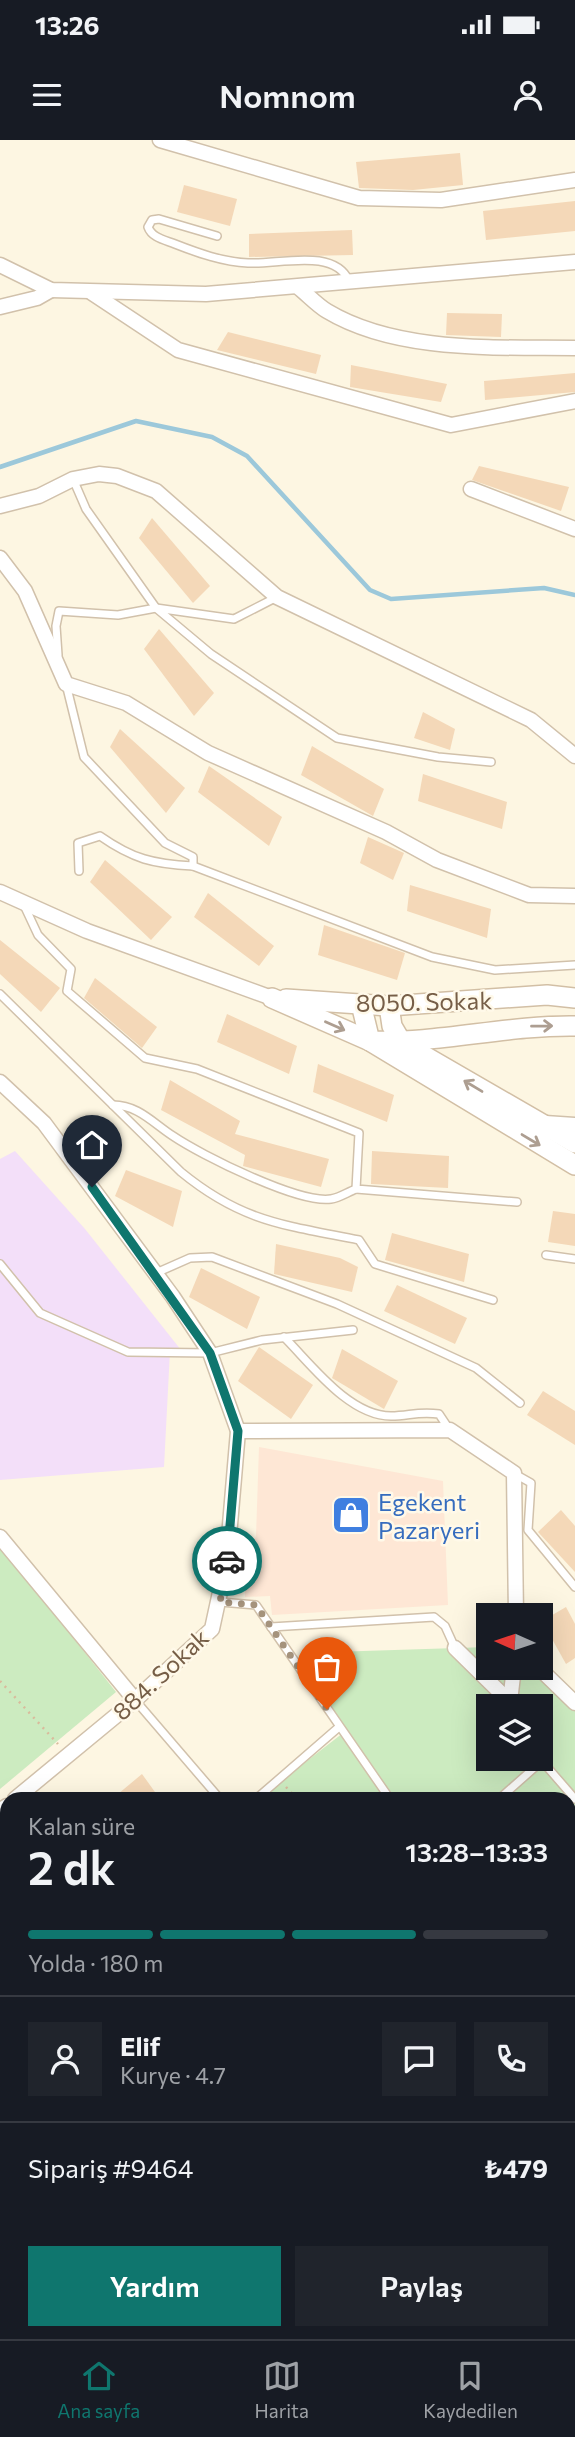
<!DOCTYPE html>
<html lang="tr">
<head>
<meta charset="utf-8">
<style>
  body { margin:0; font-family:Commissioner,sans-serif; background:#20242c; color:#f1f3f6; height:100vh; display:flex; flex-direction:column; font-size:26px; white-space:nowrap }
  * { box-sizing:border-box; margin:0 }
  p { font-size:23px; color:#9ea1a6 }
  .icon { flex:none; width:38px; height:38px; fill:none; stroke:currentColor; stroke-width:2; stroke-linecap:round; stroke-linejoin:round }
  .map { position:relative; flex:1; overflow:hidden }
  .sheet { position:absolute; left:0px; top:1652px; width:576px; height:548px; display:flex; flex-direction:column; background:#171b24; border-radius:21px 21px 0 0; box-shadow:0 7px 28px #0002 }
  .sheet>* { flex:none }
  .needle { width:46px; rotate:273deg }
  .fabs { position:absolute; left:476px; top:1463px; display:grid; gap:14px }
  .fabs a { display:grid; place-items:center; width:77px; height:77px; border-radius:0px; background:#171b24; box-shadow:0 7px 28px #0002; font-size:35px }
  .pin { position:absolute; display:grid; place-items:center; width:60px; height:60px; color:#fff; margin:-72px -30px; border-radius:50% 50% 50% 0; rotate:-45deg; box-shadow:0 0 7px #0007 }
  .pin .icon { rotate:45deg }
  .courier { position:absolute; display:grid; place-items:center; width:70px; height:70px; margin:-35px; border:5px solid #0f766e; border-radius:50%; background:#fff; color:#222; box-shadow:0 2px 9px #0007 }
  .overview em { font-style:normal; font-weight:600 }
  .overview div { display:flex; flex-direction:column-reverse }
  .overview { display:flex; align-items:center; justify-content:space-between; height:119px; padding:0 28px }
  h1 { font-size:46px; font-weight:600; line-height:52px }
  .bar { display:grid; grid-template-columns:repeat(4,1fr); gap:10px 7px; align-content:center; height:84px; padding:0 28px }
  .bar i { height:9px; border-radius:5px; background:#363941 }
  .bar .selected { background:#0f766e }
  .bar p { grid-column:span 4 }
  .line { display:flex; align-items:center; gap:18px; padding:0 28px; border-top:2px solid #363941 }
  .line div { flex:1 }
  .round { display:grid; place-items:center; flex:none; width:74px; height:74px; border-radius:0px; background:#20242c }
  .action { display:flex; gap:14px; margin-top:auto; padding:14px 28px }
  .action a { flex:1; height:80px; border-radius:0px; background:#0f766e; color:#fff; font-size:28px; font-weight:600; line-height:80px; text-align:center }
  .action a+a { background:#20242c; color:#f1f3f6 }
  .status { display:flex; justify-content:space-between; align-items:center; height:49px; padding:0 35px; background:#171b24; direction:ltr }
  .status svg { height:19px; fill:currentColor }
  header { display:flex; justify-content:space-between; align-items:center; height:91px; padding:0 28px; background:#171b24; font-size:32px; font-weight:600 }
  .tabs { display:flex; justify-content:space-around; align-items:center; height:98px; border-top:2px solid #363941; background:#171b24; font-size:19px; color:#9ea1a6 }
  .tabs a { display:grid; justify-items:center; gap:4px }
  .tabs .selected { color:#0f766e }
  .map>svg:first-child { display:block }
</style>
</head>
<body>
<div class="status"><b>13:26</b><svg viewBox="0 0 49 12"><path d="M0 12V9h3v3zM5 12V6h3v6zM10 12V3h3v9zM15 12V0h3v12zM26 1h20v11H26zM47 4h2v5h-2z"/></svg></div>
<header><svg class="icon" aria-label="menu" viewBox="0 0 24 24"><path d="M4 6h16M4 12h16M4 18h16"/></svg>Nomnom<svg class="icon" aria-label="person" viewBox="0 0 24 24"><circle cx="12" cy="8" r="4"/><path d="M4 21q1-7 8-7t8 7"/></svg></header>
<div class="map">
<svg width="575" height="2199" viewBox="0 0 575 2199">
  <rect width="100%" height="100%" fill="#fdf6e2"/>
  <path fill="#fee7d5" d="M259 1307 443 1341 448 1465 272 1475 270 1456 245 1457V1430L256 1396Z"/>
  <path fill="#f3dff9" d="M15 1011 85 1089 181 1210 170 1211 164 1327 0 1340V1019Z"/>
  <g fill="#ccebc0" fill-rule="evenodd">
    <path d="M0 1405 116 1552 0 1649Z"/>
    <path d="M488 1507V1528H537L575 1566V1949H569V1659H258L343 1593 301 1513ZM488 1566H541V1619H488Z"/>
    <path d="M315 2193H414L418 2199H319Z"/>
  </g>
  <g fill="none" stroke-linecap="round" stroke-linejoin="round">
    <path stroke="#9cc8da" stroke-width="4.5" d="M0 327 136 281 212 297 247 316 370 450 391 459 544 448 575 455"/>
  </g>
  <g fill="#f4d8b8">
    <path d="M460 13 463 45 413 50 359 48 356 22Z"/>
    <path d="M184 45 237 59 230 86 177 72Z"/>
    <path d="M575 61V91L486 100 483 71Z"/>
    <path d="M352 90 353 115 249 117V94Z"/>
    <path d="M447 173 502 174 501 197 446 195Z"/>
    <path d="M228 192 321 215 316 234 217 210Z"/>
    <path d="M351 225 447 244 441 262 350 247Z"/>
    <path d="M575 233V252L485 260 484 241Z"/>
    <path d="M479 326 569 347 561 371 472 340Z"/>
    <path d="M152 378 210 446 193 463 139 398Z"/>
    <path d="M159 489 214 553 194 576 144 509Z"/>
    <path d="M423 572 455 589 450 610 414 598Z"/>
    <path d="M120 589 185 648 166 673 110 607Z"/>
    <path d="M312 606 384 649 373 676 301 635Z"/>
    <path d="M209 626 282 677 269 706 198 652Z"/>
    <path d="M423 634 507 662 502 689 418 661Z"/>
    <path d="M368 697 404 713 393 740 360 723Z"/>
    <path d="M105 720 172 777 151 800 90 742Z"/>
    <path d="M410 745 491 769 487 798 407 771Z"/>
    <path d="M208 753 274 806 259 826 194 777Z"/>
    <path d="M324 785 405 813 397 840 318 815Z"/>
    <path d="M0 800 60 848 41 872 0 834Z"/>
    <path d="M95 838 157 887 142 908 84 858Z"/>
    <path d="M227 874 297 906 289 934 217 902Z"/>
    <path d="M318 924 394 955 387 982 313 952Z"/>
    <path d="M170 940 240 981 235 994 329 1019 321 1047 243 1026 245 1015 161 970Z"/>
    <path d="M372 1011 449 1016 448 1048 371 1044Z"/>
    <path d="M126 1030 182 1051 173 1087 115 1056Z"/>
    <path d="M553 1071 575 1074V1106L548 1102Z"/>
    <path d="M392 1093 469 1114 464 1142 385 1120Z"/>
    <path d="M276 1104 340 1118 358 1127 352 1152 274 1134Z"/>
    <path d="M201 1128 260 1157 247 1189 189 1157Z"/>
    <path d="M397 1145 467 1178 455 1204 384 1171Z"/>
    <path d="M259 1207 313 1245 291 1279 238 1241Z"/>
    <path d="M342 1209 398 1241 384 1269 332 1238Z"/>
    <path d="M543 1251 575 1271V1305L527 1275Z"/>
    <path d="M561 1370 575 1386V1432L538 1392Z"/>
    <path d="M566 1467 575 1484V1518L566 1524 542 1481Z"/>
    <path d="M142 1634 160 1659H112Z"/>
  </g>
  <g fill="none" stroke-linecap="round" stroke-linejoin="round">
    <defs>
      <g id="lane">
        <path d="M217 96 159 79 152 80 148 87C152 98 165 100 175 104 198 113 223 122 248 123 277 125 334 107 349 141"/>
        <path d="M73 339 86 369 156 468 211 514 337 598 438 617 491 622"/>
        <path d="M58 515 56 486 59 471 118 475 156 468 234 479 277 457"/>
        <path d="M66 544 84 617 165 703 193 717V726"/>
        <path d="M79 731 78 703 100 696C133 719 153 724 193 726L432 817 495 830 575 825"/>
        <path d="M23 763 38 795 71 829 67 851 145 918 197 929 359 993 356 1049 517 1062"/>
        <path d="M0 854 181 1032C242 1082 284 1085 359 1100L375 1124 493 1160"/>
        <path d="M113 965C138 965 153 983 173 996 201 1015 299 1064 331 1059 339 1058 348 1052 356 1049"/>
        <path d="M546 1115 575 1119"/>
        <path d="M0 1124 40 1173 128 1212 210 1213 262 1200 353 1190"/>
        <path d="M156 1133 190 1118 212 1117 337 1164 476 1228 520 1263"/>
        <path d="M284 1197C311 1224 349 1276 391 1276 409 1276 418 1271 439 1274L449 1289"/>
        <path d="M515 1334 531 1343 528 1390 575 1447"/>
        <path d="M220 1462 256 1465 390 1659"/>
        <path d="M271 1487 434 1477 445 1486 455 1508"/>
        <path d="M135 1560 220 1659"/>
        <path d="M256 1659 339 1587"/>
        <path d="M499 1659 542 1621 575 1659"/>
        <path d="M569 1873 575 1874"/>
        <path d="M571 1996 575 2013"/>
        <path d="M569 2132 575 2129"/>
        <path d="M569 2142 575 2151"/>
        <path d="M51 2193 54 2199"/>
      </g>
      <g id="street">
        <path d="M160 0 359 58 441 60 575 40"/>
        <path d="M0 125 51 150 206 154 575 122"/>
        <path d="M298 147C308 155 317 165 327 171 397 213 497 207 575 208"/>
        <path d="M92 153 178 210 451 285 575 261"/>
        <path d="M0 167 37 158 51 150"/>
        <path d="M471 349 575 389"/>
        <path d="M0 366 39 356 73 339 99 334 117 336 156 351 277 457 531 580 575 616"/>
        <path d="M0 418 25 451 66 544 126 563 208 613 386 692 437 720 529 755 575 756"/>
        <path d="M0 752 87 791 272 858"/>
        <path d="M0 942 44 983 173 1157 210 1213 238 1291 227 1420 212 1489 135 1560 15 1659"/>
        <path d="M545 983 575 985"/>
        <path d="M238 1291 450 1290 514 1333 516 1475"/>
        <path d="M0 1397 135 1560"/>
        <path d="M455 1508 514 1566"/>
        <path d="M539 1528 575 1563"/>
        <path d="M510 1561 514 1528"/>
        <path d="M541 1618 542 1621"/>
        <path d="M0 1670 7 1666"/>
        <path d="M0 1862 7 1860"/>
        <path d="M0 1964 7 1962"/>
        <path d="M0 2093 7 2089"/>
        <path d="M0 2190 7 2186"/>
        <path d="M307 2193 311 2199"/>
        <path d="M429 2193 432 2199"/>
      </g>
      <g id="secondary">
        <path d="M272 858 370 901 575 1025"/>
        <path d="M286 859 389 866 547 855 575 858"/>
        <path d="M361 864 370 901C438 904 506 885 575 886"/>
        <path d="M389 866 392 886 402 903 575 1003"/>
        <path d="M0 1802 7 1807"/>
        <path d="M0 1847 7 1852"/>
        <path d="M569 1966 575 1967"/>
        <path d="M569 1995H575"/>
      </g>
    </defs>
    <use href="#lane" stroke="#d1c1ab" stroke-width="10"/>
    <use href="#street" stroke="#d1c1ab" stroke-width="17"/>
    <use href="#secondary" stroke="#d2bfa5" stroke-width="22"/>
    <g stroke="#d9bb9c" stroke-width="2.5" stroke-dasharray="2 5" stroke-linecap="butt">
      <path d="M0 1541 58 1604"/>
      <path d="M286 1647 297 1659"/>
      <path d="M569 1707 575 1716"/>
      <path d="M569 1820 575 1817"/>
    </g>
    <use href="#lane" stroke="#fff" stroke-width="7"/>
    <use href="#street" stroke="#fff" stroke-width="14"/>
    <use href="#secondary" stroke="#fff" stroke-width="19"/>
  </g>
  <defs><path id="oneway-shaft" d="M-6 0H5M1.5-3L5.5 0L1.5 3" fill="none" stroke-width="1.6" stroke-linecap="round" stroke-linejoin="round" transform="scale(1.75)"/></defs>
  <g stroke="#ad9e91">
    <use href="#oneway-shaft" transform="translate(335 886) rotate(24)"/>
    <use href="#oneway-shaft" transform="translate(542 886) rotate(-1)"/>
    <use href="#oneway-shaft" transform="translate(473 946) rotate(-149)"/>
    <use href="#oneway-shaft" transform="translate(531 1000) rotate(31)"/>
  </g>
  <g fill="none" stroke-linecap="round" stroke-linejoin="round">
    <path stroke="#a5937d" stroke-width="7" stroke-dasharray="0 12.6" d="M227 1421 220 1462 256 1465 327 1569"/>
    <path stroke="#0f766e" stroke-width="9" d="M92 1047 210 1213 238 1291 227 1421"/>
  </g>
  <defs>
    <symbol id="shop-square" viewBox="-11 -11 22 22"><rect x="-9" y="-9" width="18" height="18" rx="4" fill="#3f7fe0" stroke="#fff9e9"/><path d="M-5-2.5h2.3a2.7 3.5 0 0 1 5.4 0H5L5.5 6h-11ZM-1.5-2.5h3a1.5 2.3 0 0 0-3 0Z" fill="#fff"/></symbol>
  </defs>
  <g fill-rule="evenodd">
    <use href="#shop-square" x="329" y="1353" width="44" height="44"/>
  </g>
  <g text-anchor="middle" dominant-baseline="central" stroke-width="5" stroke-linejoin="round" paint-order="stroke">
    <g font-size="24" fill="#765e47" stroke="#fff9e9">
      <text transform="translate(424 861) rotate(-1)">8050. Sokak</text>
      <text transform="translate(160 1534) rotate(-43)">884. Sokak</text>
    </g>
    <g font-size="24" fill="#366cbe" stroke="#fff9e9" text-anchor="start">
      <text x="378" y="1361">Egekent<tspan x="378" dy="28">Pazaryeri</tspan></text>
    </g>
  </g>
</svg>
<div class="fabs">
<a><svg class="needle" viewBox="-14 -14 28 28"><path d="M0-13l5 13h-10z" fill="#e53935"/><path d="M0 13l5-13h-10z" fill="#9ea1a6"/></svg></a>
<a><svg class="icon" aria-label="layers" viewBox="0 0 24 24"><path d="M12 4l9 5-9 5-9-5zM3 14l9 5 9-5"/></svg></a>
</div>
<div class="pin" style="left:327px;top:1569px;background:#ea580c"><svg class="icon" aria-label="bag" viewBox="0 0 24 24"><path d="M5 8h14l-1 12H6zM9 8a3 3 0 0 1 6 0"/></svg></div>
<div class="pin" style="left:92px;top:1047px;background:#1f2937"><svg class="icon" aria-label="home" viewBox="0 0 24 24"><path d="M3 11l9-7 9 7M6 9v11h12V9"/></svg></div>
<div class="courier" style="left:227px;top:1421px"><svg class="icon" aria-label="car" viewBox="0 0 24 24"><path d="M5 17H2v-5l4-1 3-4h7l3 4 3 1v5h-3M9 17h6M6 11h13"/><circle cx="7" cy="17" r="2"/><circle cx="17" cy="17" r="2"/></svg></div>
<section class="sheet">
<div class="overview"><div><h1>2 dk</h1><p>Kalan süre</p></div><em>13:28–13:33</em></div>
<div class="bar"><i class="selected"></i><i class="selected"></i><i class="selected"></i><i></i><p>Yolda · 180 m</p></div>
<div class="line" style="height:126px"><a class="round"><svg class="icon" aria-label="person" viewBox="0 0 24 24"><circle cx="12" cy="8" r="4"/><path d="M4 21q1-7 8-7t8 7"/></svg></a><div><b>Elif</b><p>Kurye · 4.7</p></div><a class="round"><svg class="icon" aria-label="chat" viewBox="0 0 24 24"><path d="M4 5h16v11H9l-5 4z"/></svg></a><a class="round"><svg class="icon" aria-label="phone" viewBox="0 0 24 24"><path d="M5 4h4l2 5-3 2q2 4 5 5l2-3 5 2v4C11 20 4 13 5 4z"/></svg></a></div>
<div class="line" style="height:91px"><div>Sipariş #9464</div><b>₺479</b></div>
<div class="action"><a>Yardım</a><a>Paylaş</a></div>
</section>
</div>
<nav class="tabs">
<a class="selected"><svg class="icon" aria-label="home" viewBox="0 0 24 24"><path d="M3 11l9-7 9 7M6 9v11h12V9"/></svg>Ana sayfa</a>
<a><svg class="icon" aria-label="map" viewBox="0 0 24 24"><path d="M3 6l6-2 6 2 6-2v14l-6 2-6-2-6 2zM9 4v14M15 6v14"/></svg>Harita</a>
<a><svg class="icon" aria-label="saved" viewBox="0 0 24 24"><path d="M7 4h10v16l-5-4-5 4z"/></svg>Kaydedilen</a>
</nav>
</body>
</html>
